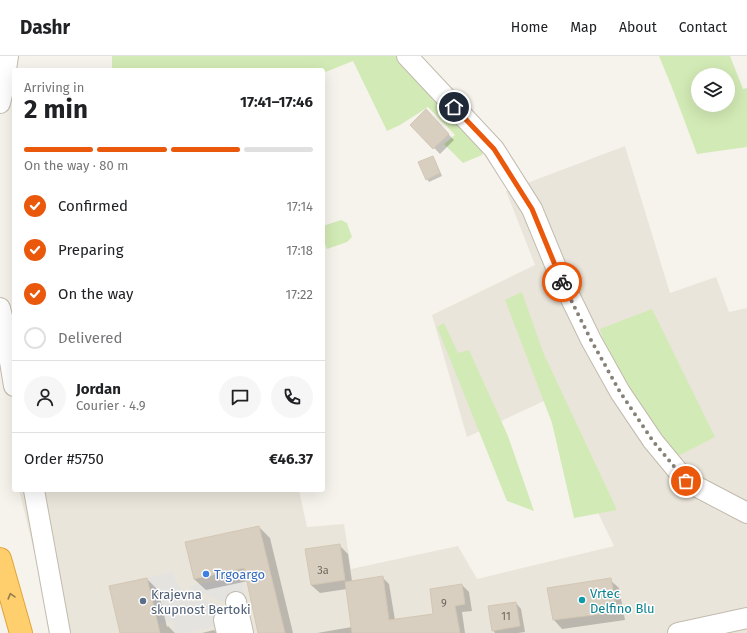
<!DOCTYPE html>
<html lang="en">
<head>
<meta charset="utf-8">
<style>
  body { margin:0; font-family:"Fira Sans",sans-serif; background:#f6f6f6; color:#202124; height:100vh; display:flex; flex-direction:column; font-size:15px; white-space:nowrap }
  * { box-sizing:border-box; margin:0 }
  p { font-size:13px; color:#757577 }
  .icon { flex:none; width:22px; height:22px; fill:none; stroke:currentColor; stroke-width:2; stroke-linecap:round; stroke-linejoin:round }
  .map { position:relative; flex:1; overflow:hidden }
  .panel { position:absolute; left:12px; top:12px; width:313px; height:424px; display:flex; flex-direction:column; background:#fff; border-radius:4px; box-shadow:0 4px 16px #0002 }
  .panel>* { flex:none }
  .tools { position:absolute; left:691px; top:12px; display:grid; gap:8px }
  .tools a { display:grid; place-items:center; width:44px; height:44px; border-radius:50%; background:#fff; box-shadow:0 4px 16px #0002; font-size:20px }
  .pin { position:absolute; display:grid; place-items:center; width:34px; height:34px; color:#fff; margin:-17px; border:2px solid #fff; border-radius:50%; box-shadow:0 1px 4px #0007 }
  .courier { position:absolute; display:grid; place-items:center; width:40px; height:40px; margin:-20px; border:3px solid #ea580c; border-radius:50%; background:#fff; color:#222; box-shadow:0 1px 5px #0007 }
  .head em { font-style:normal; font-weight:700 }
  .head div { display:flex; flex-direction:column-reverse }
  .head { display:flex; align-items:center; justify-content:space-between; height:68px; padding:0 12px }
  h1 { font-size:26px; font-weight:700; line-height:30px }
  .bar { display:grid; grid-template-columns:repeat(4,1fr); gap:6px 4px; align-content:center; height:48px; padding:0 12px }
  .bar i { height:5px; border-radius:3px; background:#e0e0e0 }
  .bar .current { background:#ea580c }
  .bar p { grid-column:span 4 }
  .line { display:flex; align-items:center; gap:10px; padding:0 12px; border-top:1px solid #e0e0e0 }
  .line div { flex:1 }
  .round { display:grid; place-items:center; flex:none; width:42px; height:42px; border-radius:21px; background:#f6f6f6 }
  ol { padding:0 12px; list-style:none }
  li { display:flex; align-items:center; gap:12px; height:44px }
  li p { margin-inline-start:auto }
  li .icon { padding:4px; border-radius:50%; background:#ea580c; color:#fff; stroke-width:4 }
  li:last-child { color:#757577 }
  li i { width:22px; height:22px; border:2px solid #e0e0e0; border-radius:50% }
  header { display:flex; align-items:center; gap:24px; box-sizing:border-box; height:56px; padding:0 20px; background:#fff; border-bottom:1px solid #e0e0e0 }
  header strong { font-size:19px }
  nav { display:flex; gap:22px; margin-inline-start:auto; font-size:14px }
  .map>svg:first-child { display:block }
</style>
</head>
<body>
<header>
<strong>Dashr</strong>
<nav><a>Home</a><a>Map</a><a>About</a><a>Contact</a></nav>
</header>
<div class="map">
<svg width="747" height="577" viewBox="0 0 747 577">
  <rect width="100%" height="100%" fill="#f6f3ec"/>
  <path fill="#eae5da" d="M625 90 670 237 716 221 729 256 747 252V577H54L19 434H299L307 471 344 468 351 513 458 490 477 523 614 490 544 345 467 381 432 259 535 209 506 135Z"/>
  <g fill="#d2eab5" fill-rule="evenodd">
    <path d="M112 0H400L483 94 482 99 463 107 444 88 455 79 428 51 400 69 387 75 353 5 323 17V14H112Z"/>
    <path d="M659 0H730L743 33 747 32V91L697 98 671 29ZM698 19H728V49H698V35L695 26 698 25Z"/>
    <path d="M341 164 347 167 352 181 347 186 327 193 323 184V170Z"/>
    <path d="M522 236 543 296 617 454 574 462 552 367 505 244Z"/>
    <path d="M652 253 715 381 674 402 607 295 600 273Z"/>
    <path d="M444 267 458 297 469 294 508 380 534 455 507 445 437 271Z"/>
  </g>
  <g fill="#e5e3e0">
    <path d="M173 515 175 523 183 537 223 551 230 559 220 569 186 577H174L173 565 158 568 147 522Z"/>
    <path d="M241 520 246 545 228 548 187 531Z"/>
  </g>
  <g fill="#0003">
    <path d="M426 55 454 84 440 98 412 69Z"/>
    <path d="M432 101 435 104 442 120 429 126 427 123Z"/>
    <path d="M259 471 270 482 293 577H259L248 525 206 534 194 523 186 487Z"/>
    <path d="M339 489 348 498 352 525 382 521 389 528 395 564 435 558 462 529 469 536 472 555 462 556 465 577H317L352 571 347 533 320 537 311 529Z"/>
    <path d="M147 523 158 534 167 571 168 570 175 577H121Z"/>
    <path d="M610 524 619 532 625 564 562 573 554 564Z"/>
    <path d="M516 547 521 553 525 576 518 577H495L493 574Z"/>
    <path d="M214 574 217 577H202Z"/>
  </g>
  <g fill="#d8cfc1" stroke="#d3c7b4">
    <path d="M426 53 449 78 433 93 410 69Z"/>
    <path d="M433 100 440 117 426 124 418 106Z"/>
    <path d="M259 470 285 577H258L244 512 194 523 185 486Z"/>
    <path d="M340 488 345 524 311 529 305 493Z"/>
    <path d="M383 520 389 564 433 558 430 533 462 528 465 548 455 550 460 577H352L345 526Z"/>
    <path d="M147 522 160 577H120L109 530Z"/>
    <path d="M611 522 617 556 553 564 547 532Z"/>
    <path d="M516 546 520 570 492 575 488 550Z"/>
  </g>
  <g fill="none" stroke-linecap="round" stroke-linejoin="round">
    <defs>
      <g id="minor">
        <path d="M407 0 494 93 532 153 558 216 591 284 620 336 653 385 686 425 747 457"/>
        <path d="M0 47 3 34 8 0"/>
        <path d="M0 252 4 269 14 330"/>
        <path d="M34 434 60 577"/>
        <path d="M236 546 243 577"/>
        <path d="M224 564 227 577"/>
        <path d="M678 577 747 562"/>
      </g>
      <path id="highway" d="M0 503 21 577"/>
    </defs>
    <use href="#minor" stroke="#c2bbae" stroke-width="22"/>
    <use href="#highway" stroke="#e0a43c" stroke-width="24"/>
    <use href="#minor" stroke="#fff" stroke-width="20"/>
    <use href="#highway" stroke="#ffcf6e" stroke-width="22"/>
  </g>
  <defs><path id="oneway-chevron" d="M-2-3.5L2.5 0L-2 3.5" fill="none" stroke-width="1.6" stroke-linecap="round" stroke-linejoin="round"/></defs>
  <use stroke="#937c4e" href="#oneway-chevron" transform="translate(11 540) rotate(-106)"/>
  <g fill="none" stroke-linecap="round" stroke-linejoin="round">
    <path stroke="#878178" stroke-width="4" stroke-dasharray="0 7.2" d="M562 226 591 284 620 336 653 385 686 425"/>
    <path stroke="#ea580c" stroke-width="5" d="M454 51 494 93 532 153 562 226"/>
  </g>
  <circle fill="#3f7fe0" stroke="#fff" stroke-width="1.5" cx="206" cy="518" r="4"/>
  <circle fill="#0f9aa8" stroke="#fff" stroke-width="1.5" cx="582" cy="544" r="4"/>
  <circle fill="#5c6f8a" stroke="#fff" stroke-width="1.5" cx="143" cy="545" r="4"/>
  <g text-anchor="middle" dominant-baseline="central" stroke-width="3" stroke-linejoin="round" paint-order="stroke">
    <g font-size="11" fill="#6e675b">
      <text x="323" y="514">3a</text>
      <text x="444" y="547">9</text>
      <text x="506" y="560">11</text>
    </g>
    <g font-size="13" fill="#366cbe" stroke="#fff" text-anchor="start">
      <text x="214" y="518">Trgoargo</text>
    </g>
    <g font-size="13" fill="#0d838f" stroke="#fff" text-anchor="start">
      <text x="590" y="537">Vrtec<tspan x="590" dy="15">Delfino Blu</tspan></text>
    </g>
    <g font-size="13" fill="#4e5e75" stroke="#fff" text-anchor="start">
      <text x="151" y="538">Krajevna<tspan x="151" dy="15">skupnost Bertoki</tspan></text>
    </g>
  </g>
</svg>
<div class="tools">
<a><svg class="icon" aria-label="layers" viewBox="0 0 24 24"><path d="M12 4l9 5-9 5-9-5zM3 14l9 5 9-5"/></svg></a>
</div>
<div class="pin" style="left:686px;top:425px;background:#ea580c"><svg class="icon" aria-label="bag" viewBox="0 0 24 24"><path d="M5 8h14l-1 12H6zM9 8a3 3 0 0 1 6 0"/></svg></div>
<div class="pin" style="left:454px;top:51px;background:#1f2937"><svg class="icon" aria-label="home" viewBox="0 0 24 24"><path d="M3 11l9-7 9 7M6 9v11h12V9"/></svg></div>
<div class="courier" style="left:562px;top:226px"><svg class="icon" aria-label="bike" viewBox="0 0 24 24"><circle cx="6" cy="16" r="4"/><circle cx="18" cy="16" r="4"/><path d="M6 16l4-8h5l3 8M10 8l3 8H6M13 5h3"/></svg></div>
<section class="panel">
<div class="head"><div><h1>2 min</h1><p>Arriving in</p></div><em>17:41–17:46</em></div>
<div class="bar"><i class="current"></i><i class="current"></i><i class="current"></i><i></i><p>On the way · 80 m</p></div>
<ol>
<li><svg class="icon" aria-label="check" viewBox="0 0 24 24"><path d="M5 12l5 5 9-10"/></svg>Confirmed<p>17:14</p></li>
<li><svg class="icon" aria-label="check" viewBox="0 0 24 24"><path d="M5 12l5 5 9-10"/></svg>Preparing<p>17:18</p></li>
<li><svg class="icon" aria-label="check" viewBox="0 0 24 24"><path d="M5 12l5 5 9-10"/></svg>On the way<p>17:22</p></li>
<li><i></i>Delivered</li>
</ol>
<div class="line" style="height:72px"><a class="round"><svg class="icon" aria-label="person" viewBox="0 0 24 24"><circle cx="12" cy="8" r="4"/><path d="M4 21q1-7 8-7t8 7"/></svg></a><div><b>Jordan</b><p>Courier · 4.9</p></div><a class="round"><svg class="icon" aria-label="chat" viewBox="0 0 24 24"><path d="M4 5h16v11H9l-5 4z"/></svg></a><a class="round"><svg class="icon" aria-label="phone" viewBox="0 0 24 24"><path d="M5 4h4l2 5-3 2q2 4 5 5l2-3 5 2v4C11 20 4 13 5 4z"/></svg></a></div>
<div class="line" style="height:52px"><div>Order #5750</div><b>€46.37</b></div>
</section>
</div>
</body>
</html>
